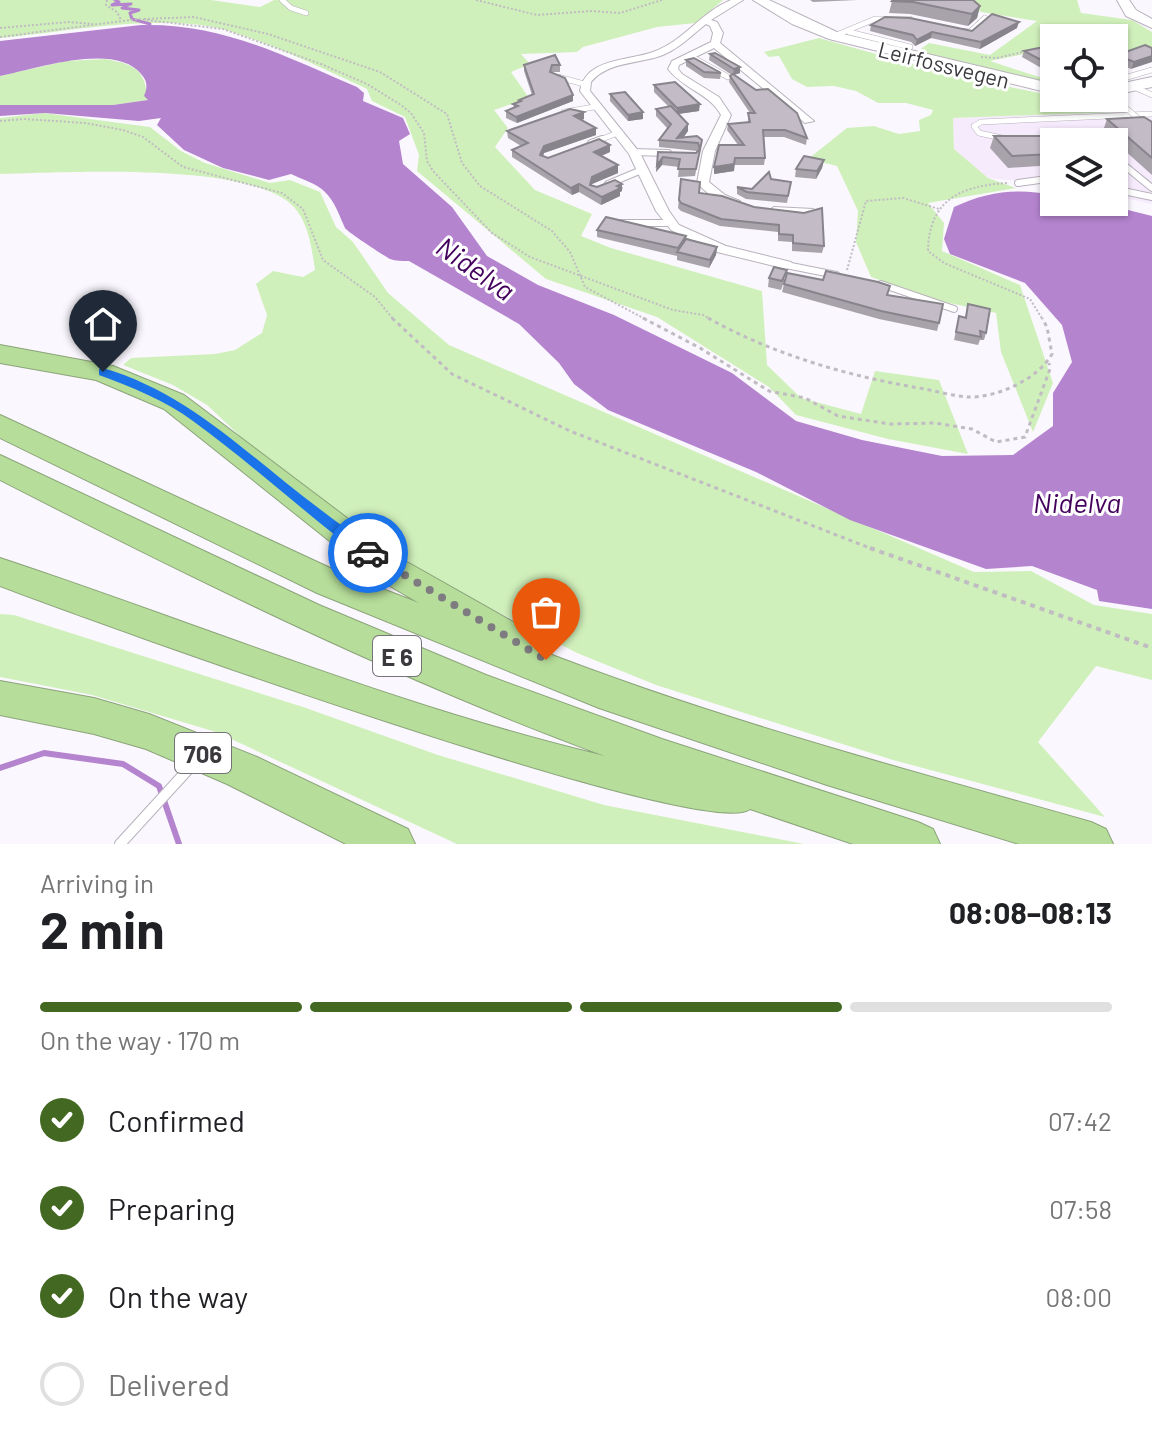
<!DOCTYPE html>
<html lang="en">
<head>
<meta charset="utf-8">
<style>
  body { margin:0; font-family:Barlow,sans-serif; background:#f2f2f2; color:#202124; height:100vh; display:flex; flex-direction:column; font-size:30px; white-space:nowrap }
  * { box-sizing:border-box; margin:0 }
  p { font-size:26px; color:#757577 }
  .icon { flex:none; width:44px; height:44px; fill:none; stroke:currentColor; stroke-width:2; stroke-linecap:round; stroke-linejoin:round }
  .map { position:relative; height:844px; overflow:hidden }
  .panel { display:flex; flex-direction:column; background:#fff; flex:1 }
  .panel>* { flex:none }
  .buttons { position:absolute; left:1040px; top:24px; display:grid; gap:16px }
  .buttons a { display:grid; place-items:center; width:88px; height:88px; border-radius:0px; background:#fff; box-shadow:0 2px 6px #0004; font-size:40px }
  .pin { position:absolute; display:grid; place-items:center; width:68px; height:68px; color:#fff; margin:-82px -34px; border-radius:50% 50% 50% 0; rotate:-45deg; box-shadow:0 0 8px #0007 }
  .pin .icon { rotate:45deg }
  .courier { position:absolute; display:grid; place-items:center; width:80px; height:80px; margin:-40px; border:6px solid #1a73e8; border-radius:50%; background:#fff; color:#222; box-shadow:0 2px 10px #0007 }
  .headline em { font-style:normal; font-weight:700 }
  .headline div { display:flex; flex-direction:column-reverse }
  .headline { display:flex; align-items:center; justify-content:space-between; height:136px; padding:0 40px }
  h1 { font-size:52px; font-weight:700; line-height:60px }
  .bar { display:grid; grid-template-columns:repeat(4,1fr); gap:12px 8px; align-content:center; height:96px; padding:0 40px }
  .bar i { height:10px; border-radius:6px; background:#e0e0e0 }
  .bar .current { background:#436822 }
  .bar p { grid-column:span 4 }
  ol { padding:0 40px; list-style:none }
  li { display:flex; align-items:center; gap:24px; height:88px }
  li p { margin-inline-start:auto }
  li .icon { padding:8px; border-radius:50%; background:#436822; color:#fff; stroke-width:4 }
  li:last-child { color:#757577 }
  li i { width:44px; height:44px; border:4px solid #e0e0e0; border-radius:50% }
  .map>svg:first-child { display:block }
</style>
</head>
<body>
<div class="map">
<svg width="1152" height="844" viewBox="0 0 1152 844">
  <rect width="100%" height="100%" fill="#fbf7fe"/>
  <path fill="#f6ebfd" d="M1117 112 1152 114V204L1114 196V142H1054V184L988 178 954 149 953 118Z"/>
  <g fill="#d0f0bb">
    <path d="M0 0H211L260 7 274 0H723L696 23 657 27 583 47 577 52 521 54 530 64 511 72 529 98 494 110 508 128 495 147 535 190 592 214 581 236 611 248 762 291 767 365 801 398 861 414 875 371 939 380 968 454 888 439 796 415 769 387 657 317 546 279 417 171 419 155 405 117 372 101 367 89C321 68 274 44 226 30 165 12 64 32 0 38Z"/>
    <path d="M967 0H1077L1081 13 1132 20 1152 32V47L1114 56V38H1054V48L990 61 1039 77 1054 73V85L915 53 929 43 990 55 1037 21 981 12Z"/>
    <path d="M819 38C918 66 1015 92 1117 106V112L953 118 954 149 988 178 1016 188 928 203 944 223 942 251 1020 285 1053 383 1033 432 1001 352 996 313 940 301 871 277 856 242 858 211 837 166 808 159 847 128 874 126 899 134 920 131 919 120 931 115 933 110 906 103H878L856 91 834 86 807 87 792 79 779 56 769 57 764 52Z"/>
    <path d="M105 59C137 65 144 69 148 100L113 105H0V76L66 61Z"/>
    <path d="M44 113 150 127 181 151 205 163 270 183 290 180 320 192 336 227 353 242 388 293 449 345 974 572 1031 571 1094 605 1152 614V680L1096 666 1038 742 1105 817 893 760 656 685 577 653 419 571 390 544 305 497 207 405 173 385 123 365 131 358 215 354 235 350 262 333 267 315 256 284 273 271 303 277 315 270C312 250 309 224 294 207 251 161 64 173 0 174V118Z"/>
    <path d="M0 614 14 615 303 707 438 755 604 805 804 844H457L216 732 92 695 0 677Z"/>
  </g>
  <path fill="#b484ce" d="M141 25C223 23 283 56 357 87L364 93 363 101 403 118 410 134 399 141 403 164 452 207 487 256 538 285 614 315 732 373 796 421 862 440 942 456 1013 455 1053 426V393L1072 362 1062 325 1025 283 950 254 944 239 954 207C988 191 1017 188 1054 195V202H1096L1152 216V609L1099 601 1097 590 1032 566 986 569 850 520 756 472 608 410 574 384 559 363 519 324 409 261C402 261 396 261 390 259 386 257 346 231 345 228 339 215 335 201 324 191 316 183 301 179 291 174L269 180 223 168 184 150 157 125 161 118 139 121 45 113 0 116V105H113L148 100 144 96C148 87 147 81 142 75 116 41 36 69 0 76V41Z"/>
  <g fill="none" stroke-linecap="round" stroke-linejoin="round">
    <path stroke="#b484ce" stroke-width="3" d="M115 0 119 2 112 5 131 4 122 8 139 10 130 13 132 19 150 24"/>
    <path stroke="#b484ce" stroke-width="6" d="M0 768 44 753 123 764 159 786 179 844"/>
    <defs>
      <g id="lane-far2">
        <path d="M282 0 291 8 306 13"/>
        <path d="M962 31 970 32 985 18"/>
        <path d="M849 32 910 47"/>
        <path d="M834 36 875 19H910"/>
        <path d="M690 56 728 77"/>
        <path d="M558 77 584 84"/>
        <path d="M1114 81 1152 70"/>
        <path d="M1134 87 1152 95"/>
        <path d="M1114 98 1121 104"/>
        <path d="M564 112 594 107"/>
        <path d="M1002 138 979 133 974 126 981 122 1152 114"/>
        <path d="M597 141 620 132"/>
      </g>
      <g id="lane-far1">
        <path d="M591 143 602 139"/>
        <path d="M633 152 668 153"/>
        <path d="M1114 157 1152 188"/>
        <path d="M1018 183 1054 178"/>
        <path d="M608 184 644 169"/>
        <path d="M1114 189 1152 197"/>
        <path d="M622 223H669"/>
        <path d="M786 265 836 275"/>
        <path d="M881 284 954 309"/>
      </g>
      <path id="lane" d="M120 844 195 762"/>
      <g id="street">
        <path d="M731 0H743L711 20 717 22 723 33 720 43 814 121 805 123 714 48 679 65 678 69 682 74 719 97 731 115 715 151 709 182 725 195 740 201V207C723 207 709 195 697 183L703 151 721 115C709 93 683 89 668 69L672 61 711 42 713 33 710 26 706 24C692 35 680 48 663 55 640 64 608 61 591 82L590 91 640 153 669 211 679 225 726 246 791 262 793 265 786 269 717 252 671 230 656 211 629 154 580 91C585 58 628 61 653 52 684 41 701 12 731 0Z"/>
        <path d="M774 207 813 209 819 213 813 217 770 214 768 211Z"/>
      </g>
      <g id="secondary">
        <path d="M753 0H769L839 33 1054 84V94L829 39 792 24Z"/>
        <path d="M1117 0H1129L1136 10 1152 19V28L1126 16Z"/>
        <path d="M1152 77V87L1114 95V85Z"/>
      </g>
      <g id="highway">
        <path d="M0 345 113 366 184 395 400 558 531 632 537 643 534 648C715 719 904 769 1091 822L1106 829 1113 844H1019L827 785 599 708 317 593 0 438V415L341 573 419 603 376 578 164 409 96 380 0 363Z"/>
        <path d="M0 455 319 605 486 675 662 739 918 822 933 829 940 844H853L750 809C707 844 86 619 0 586V558C202 625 398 707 605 756 396 679 198 581 0 480Z"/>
        <path d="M0 681 94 698 149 714 257 757 408 829 415 844H346L227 784 146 749 94 734 0 715Z"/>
      </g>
    </defs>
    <use href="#lane-far2" stroke="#b8b2bc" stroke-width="6"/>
    <use href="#lane-far1" stroke="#b8b2bc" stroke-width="8"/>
    <use href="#lane" stroke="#b8b2bc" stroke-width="12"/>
    <use href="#street" stroke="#b8b2bc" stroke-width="2"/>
    <use href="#secondary" stroke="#b8b2bc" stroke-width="2"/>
    <use href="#highway" stroke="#8ba47a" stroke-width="2"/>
    <g stroke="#c0bcc2" stroke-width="2" stroke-dasharray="2 2" stroke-linecap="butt">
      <path d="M107 0 106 5 117 12 121 20"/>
      <path d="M476 0 537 15 591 11 620 13 662 0"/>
      <path d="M144 19 194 17 268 34 380 72 447 114 462 163 480 186 552 231 570 252 585 287 647 320"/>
      <path d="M0 28 69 22 93 24"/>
      <path d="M0 37 138 19 223 29 321 64 367 84 401 105 411 113 424 133 427 161 433 171 492 233 530 257 673 310 703 315 712 320"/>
      <path d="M981 57 997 58 1044 47"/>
      <path d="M0 121 24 119 85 123 123 130 143 137 183 167 282 193 303 209 323 260 375 297 394 320"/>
      <path d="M1007 183C960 186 929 200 928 251L944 263 1030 299 1043 320"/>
      <path d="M847 270 866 201 903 198 939 209"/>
    </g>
    <g stroke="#c0bcc2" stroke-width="3" stroke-dasharray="4 4" stroke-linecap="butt">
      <path d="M392 318 452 374 570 431 875 550"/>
      <path d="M643 318 700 348 769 391 805 398 838 416 890 424 935 423 972 429 996 442 1025 437 1050 369 1049 363"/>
      <path d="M708 318C774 355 851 377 925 389 939 392 954 396 968 397 997 398 1038 379 1052 354L1047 327 1042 318"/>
    </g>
    <path stroke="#c0bcc2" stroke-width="4" stroke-dasharray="5 5" stroke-linecap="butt" d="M870 548 1152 648"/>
    <use href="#lane-far2" stroke="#fff" stroke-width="5"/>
    <use href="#lane-far1" stroke="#fff" stroke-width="6"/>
    <use href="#lane" stroke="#fff" stroke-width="10"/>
    <use href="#street" fill="#fff" fill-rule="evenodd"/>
    <use href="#secondary" fill="#fff" fill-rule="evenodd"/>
    <use href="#highway" fill="#b6dd9a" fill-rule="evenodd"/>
    <defs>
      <path id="lane-bridge" d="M1121 104 1152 130"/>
    </defs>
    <use href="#lane-bridge" stroke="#b8b2bc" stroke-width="6" stroke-linecap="butt"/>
    <use href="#lane-bridge" stroke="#fff" stroke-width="5"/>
  </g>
  <g fill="#a8a2aa">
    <path d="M810 0H857L813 2Z"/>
    <path d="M892 1 980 6 977 18 968 26 910 14 889 13Z"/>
    <path d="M871 25 972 31 1017 28 980 49 931 38 915 46 911 42 870 31Z"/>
    <path d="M1054 45 1043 69 1022 57 1024 51Z"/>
    <path d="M1145 45 1131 69 1115 62 1117 55Z"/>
    <path d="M710 54 740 73 734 75 807 138 806 145 784 137H764L765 158 764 165H735L734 171 714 174 738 145 727 130 728 124 748 122V113H750L729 82 730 76 732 75 709 60Z"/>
    <path d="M686 60 721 73 720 79 704 78 686 66Z"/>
    <path d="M524 65H560V72H552L573 101 517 123 506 118V111L514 108 513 104 519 102V100L532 95 524 71Z"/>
    <path d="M654 85 699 111 679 114 688 131 683 138 702 140 695 176 678 177 679 167 662 165 656 172 658 152 696 153 697 151 659 147V140L667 128 656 116V109L669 107 654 92Z"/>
    <path d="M610 94 643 119 628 121 610 101Z"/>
    <path d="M584 119 582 120 596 135 544 153 543 156 548 158 610 152 601 156 618 165V173L592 184V185L597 187 622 191 620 192V196L601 205 579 192 572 195 512 157V150L521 146 508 138 507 131Z"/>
    <path d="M1107 119 1152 122V175L1103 131Z"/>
    <path d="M994 136 1054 142V165L1008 168 990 148Z"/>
    <path d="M824 160 822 168 816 179 795 177 796 169Z"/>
    <path d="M681 179 699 193 722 196 824 246 822 253 792 251V242L778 241V232L720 226 681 211 678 208Z"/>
    <path d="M771 179 791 182 787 203 746 199 737 194V187L752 189Z"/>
    <path d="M597 230 686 236V239L717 247 716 255 709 268 677 260V256L597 237Z"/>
    <path d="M769 278 785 279 781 290 768 287Z"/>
    <path d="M823 280 887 295 939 323 937 331 879 319 782 292 784 284Z"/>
    <path d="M968 304 986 333 984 340H980L978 345 954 340 959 316 965 317Z"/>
  </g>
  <g fill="#88848b">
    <path d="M980 6 977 18 968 26 972 14Z"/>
    <path d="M1019 22 1017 28 980 49 981 42Z"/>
    <path d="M932 32 931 38 915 46 917 40Z"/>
    <path d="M1152 56V62L1131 69 1134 62Z"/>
    <path d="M1054 61V67L1043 69 1045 62Z"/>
    <path d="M740 67V73L733 75 734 69Z"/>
    <path d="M573 95V101L517 123 516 117Z"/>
    <path d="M700 104 699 111 677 114V108Z"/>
    <path d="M584 112V119L574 123V116Z"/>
    <path d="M643 112V119L628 121V115Z"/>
    <path d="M688 124V131L680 142 677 138Z"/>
    <path d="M596 128V135L544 153 541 162 540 155 544 146Z"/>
    <path d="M610 145V152L594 159V152Z"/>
    <path d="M663 157 662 165 656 172 657 165Z"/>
    <path d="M824 160 822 168 816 179 817 171Z"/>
    <path d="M734 164V171L714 174V167Z"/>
    <path d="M618 165V173L592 184 590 192V185L592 177Z"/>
    <path d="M579 184V192L572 195 571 188Z"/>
    <path d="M622 184V191L620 192V196L601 205 602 197Z"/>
    <path d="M717 247 716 255 709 268 710 260Z"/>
  </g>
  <g fill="#c3bcc6" stroke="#88848b" stroke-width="2">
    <path d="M893 0H973L980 6 972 14 913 2 892 1Z"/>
    <path d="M992 14 1019 22 981 42 932 32 917 40 913 35 871 25 885 17 910 18 972 31Z"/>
    <path d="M1054 45V61L1045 62 1024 51Z"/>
    <path d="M1145 45 1152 48V56L1134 62 1117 55Z"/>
    <path d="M715 53 740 67 734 69 710 54Z"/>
    <path d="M555 55 560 65H552L550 72 565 78 573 95 516 117 506 111 518 106 513 104 521 101 519 100 534 94 524 65Z"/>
    <path d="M694 58 721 73 704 72 686 60Z"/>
    <path d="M733 74 756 90 768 89 797 113 807 138 785 130H763L765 158H735L734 164 714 167 719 145H744L728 124 750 122 748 113H755L730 76Z"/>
    <path d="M675 82 700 104 677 108 654 85Z"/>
    <path d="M625 92 643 112 628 115 610 94Z"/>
    <path d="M671 106 688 124 677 138 697 136 702 140 696 169H678L680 159 663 157 657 165 658 152 696 153 700 149 698 143 659 140 671 124 656 109Z"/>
    <path d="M570 109 584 112 574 116 596 128 544 146 540 155 548 158 599 139 610 145 594 152 618 165 592 177 590 185 597 187 615 180 622 184 617 186 621 188 602 197 579 184 571 188 512 150 528 143 507 131Z"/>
    <path d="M1144 117 1152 122V158L1107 119Z"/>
    <path d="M994 136H1065L1072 142H1054V154L1012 156Z"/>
    <path d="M804 156 824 160 817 171 796 169Z"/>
    <path d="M769 172 771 179 791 182 788 196 747 192 737 187 752 189Z"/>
    <path d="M681 179 700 182 699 193 722 196 754 207 804 213 822 208 824 246 793 243V235L779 234V225L721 219 681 203 679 200Z"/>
    <path d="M606 217 686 236 678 248 597 230Z"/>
    <path d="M686 239 717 247 710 260 677 252Z"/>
    <path d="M774 267 787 270 782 281 769 278Z"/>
    <path d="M826 271 878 282 890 286 887 295 943 304 939 323 881 311 784 284 787 273 823 280Z"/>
    <path d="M968 304 990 309 986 333 980 331 981 337 956 332 959 316 966 318Z"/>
  </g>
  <path fill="#1a73e8" d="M103 368C175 389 228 436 285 482 314 505 343 527 373 548V557H363C305 513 252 464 193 421 165 400 131 387 99 375V369Z"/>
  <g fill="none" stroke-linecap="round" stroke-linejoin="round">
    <path stroke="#7f7c81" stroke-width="8" stroke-dasharray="0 14.4" d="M368 553 546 660"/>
  </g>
  <g text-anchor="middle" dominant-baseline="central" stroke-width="6" stroke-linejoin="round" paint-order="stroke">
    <g font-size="22" fill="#3c393e" stroke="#fff">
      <text transform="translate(944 64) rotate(14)">Leirfossvegen</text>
    </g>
    <g fill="#fff" stroke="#767478" stroke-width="2">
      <rect x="373" y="636" width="48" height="40" rx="6"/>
      <rect x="175" y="733" width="56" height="40" rx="6"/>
    </g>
    <g font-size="24" font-weight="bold" fill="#3c393e">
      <text x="397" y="656">E 6</text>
      <text x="203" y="753">706</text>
    </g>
    <g font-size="28" font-style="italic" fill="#43005c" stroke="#fff">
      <text transform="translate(476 268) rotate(35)">Nidelva</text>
      <text x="1077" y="502">Nidelva</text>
    </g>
  </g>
</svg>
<div class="buttons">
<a><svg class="icon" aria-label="locate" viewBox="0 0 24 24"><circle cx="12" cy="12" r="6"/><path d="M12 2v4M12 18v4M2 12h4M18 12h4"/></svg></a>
<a><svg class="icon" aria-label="layers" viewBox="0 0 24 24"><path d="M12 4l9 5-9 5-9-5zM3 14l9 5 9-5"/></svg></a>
</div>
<div class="pin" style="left:546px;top:660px;background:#ea580c"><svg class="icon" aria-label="bag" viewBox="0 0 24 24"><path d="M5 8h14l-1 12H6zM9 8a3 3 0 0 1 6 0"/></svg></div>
<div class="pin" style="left:103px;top:372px;background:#1f2937"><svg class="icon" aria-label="home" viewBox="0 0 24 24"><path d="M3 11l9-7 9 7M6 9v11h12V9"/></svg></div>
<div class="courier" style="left:368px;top:553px"><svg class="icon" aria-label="car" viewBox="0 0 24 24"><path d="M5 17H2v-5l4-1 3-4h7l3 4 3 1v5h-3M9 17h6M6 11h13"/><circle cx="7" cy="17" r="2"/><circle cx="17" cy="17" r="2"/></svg></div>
</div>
<section class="panel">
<div class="headline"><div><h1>2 min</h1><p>Arriving in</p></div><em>08:08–08:13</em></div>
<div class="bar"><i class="current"></i><i class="current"></i><i class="current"></i><i></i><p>On the way · 170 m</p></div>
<ol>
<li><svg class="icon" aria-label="check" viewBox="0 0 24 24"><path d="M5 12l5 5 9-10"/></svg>Confirmed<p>07:42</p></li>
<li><svg class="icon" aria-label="check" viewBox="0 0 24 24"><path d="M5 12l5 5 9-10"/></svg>Preparing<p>07:58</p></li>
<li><svg class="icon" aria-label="check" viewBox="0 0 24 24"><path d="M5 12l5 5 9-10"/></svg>On the way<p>08:00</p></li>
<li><i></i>Delivered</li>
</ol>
</section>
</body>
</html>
